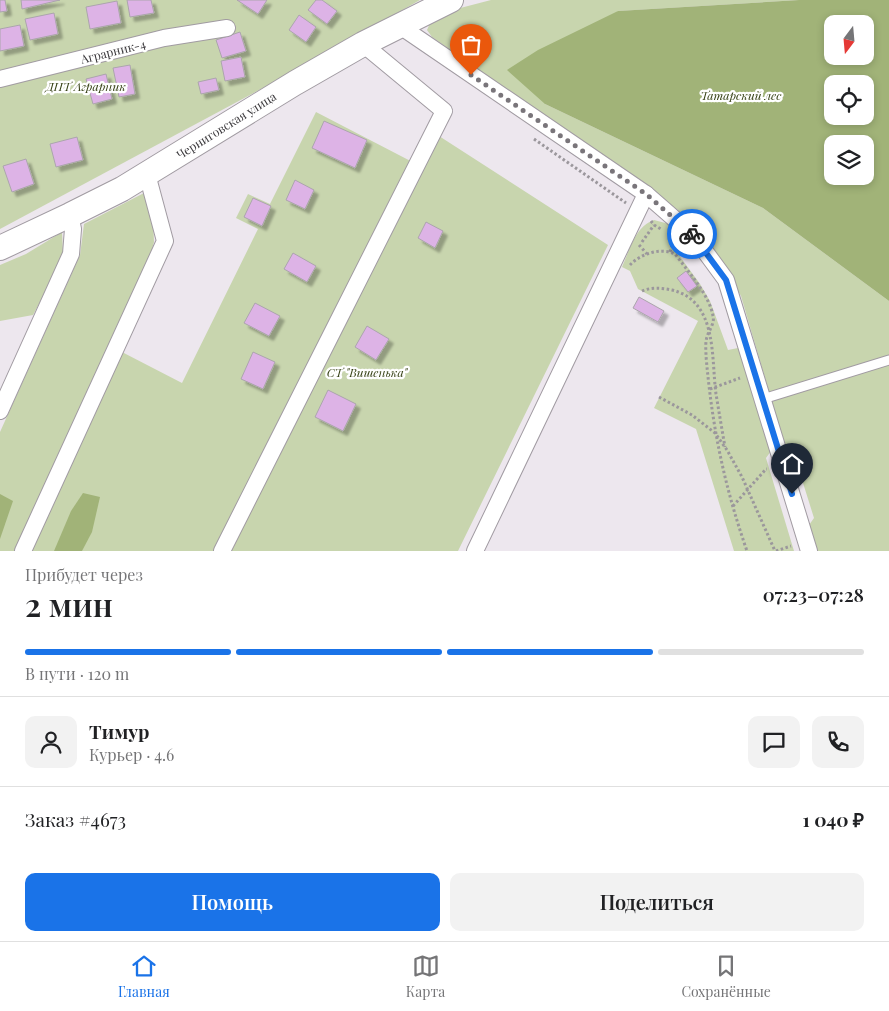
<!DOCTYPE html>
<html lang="ru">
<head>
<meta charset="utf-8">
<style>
  body { margin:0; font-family:"Playfair Display",serif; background:#f2f2f2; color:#202124; height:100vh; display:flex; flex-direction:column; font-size:19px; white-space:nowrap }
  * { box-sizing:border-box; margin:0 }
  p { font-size:16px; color:#757577 }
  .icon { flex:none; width:28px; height:28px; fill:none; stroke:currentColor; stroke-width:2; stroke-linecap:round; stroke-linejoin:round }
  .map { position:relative; height:551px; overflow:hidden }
  .sheet { display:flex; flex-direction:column; background:#fff; flex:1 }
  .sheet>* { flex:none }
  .needle { width:32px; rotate:196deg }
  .buttons { position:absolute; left:824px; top:15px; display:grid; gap:10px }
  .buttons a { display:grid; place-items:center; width:50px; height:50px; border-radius:10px; background:#fff; box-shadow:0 2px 8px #0003; font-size:25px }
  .pin { position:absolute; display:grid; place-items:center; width:42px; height:42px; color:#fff; margin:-51px -21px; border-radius:50% 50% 50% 0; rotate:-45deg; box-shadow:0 0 5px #0007 }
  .pin .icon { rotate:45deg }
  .courier { position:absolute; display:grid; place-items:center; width:50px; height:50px; margin:-25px; border:4px solid #1a73e8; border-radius:50%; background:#fff; color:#222; box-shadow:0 1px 6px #0007 }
  .headline em { font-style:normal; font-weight:600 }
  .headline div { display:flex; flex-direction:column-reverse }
  .headline { display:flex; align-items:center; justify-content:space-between; height:85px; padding:0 25px }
  h1 { font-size:32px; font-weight:600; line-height:38px }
  .bar { display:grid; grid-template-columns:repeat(4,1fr); gap:8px 5px; align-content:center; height:60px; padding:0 25px }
  .bar i { height:6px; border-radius:4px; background:#e0e0e0 }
  .bar .selected { background:#1a73e8 }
  .bar p { grid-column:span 4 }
  .line { display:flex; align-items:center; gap:12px; padding:0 25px; border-top:1px solid #e0e0e0 }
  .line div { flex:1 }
  .round { display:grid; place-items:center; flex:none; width:52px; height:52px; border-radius:10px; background:#f2f2f2 }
  .primary-button { display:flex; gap:10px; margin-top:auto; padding:10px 25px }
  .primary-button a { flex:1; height:58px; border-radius:10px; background:#1a73e8; color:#fff; font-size:20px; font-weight:600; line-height:58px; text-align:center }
  .primary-button a+a { background:#f2f2f2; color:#202124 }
  .dock { display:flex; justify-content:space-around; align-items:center; height:70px; border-top:1px solid #e0e0e0; background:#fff; font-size:14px; color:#757577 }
  .dock a { display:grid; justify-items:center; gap:2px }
  .dock .selected { color:#1a73e8 }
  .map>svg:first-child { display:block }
</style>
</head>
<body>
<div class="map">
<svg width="889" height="551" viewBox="0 0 889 551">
  <defs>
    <filter id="shadow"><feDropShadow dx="4.5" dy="4.5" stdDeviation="1" flood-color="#0004"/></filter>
  </defs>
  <rect width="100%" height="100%" fill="#ede7ee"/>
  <g fill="#c8d5ae">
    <path d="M0 0H420L306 65 0 229Z"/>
    <path d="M491 0H799L618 11 545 104 763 208 889 301V551H816L809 525 814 518 793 451 785 446 741 296 720 260 699 232 678 210 432 37 427 30 431 21 445 12Z"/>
    <path d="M316 112 424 168 439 136 608 245 458 551H27L120 351 182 383 258 229 236 218 248 194 270 204Z"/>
    <path d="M144 193 153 220 154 242 147 268 16 551H0V432L80 255 84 224Z"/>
    <path d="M654 220 669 224 684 242 676 251 700 284 710 301 728 350 738 348 771 451 766 458 794 551H734L696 429 654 408 698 321 638 289 630 271 622 267C630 249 635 227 654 220Z"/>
    <path d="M62 232 63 252 55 274 33 315 0 321V265L26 254Z"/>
  </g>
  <g fill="#a1b378" fill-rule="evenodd">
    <path d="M799 0H889V301L763 208 545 104 507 70 538 50 618 11ZM832 24H865V56H832ZM832 84H865V116H832ZM832 144H865V176H832Z"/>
    <path d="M83 493 100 497 92 532 82 551H54L71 511Z"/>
    <path d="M0 494 13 501 0 539Z"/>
  </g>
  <g fill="#ddb3e6" stroke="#aba5ac" filter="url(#shadow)">
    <path d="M0 0H5L7 11 0 12Z"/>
    <path d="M21 0H60L22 9Z"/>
    <path d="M127 0H151L154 13 130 17Z"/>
    <path d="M237 0H267L258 14Z"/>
    <path d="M316 0H322L337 11 327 24 308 10Z"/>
    <path d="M117 1 121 23 90 29 86 7Z"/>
    <path d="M54 13 58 34 30 40 25 19Z"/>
    <path d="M299 15 316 27 306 42 289 30Z"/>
    <path d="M20 25 24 46 0 51V29Z"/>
    <path d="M240 32 246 51 222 58 216 40Z"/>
    <path d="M241 57 245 77 225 81 221 61Z"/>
    <path d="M130 65 135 94 119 97 113 68Z"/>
    <path d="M106 74 112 99 93 104 86 79Z"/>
    <path d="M216 78 219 90 201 94 198 82Z"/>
    <path d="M324 121 367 140 355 168 312 148Z"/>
    <path d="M77 137 83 160 56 167 50 144Z"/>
    <path d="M26 159 34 184 12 192 3 166Z"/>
    <path d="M295 180 314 190 305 209 286 200Z"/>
    <path d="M253 198 271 206 262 226 244 217Z"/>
    <path d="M426 222 443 231 435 248 418 238Z"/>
    <path d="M293 253 316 266 307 282 284 269Z"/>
    <path d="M686 271 697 286 688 292 677 278Z"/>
    <path d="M639 297 664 311 658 322 633 308Z"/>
    <path d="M255 303 280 316 269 336 244 323Z"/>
    <path d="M367 326 389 339 376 360 355 347Z"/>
    <path d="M253 352 275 362 263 389 241 379Z"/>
    <path d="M328 390 356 404 343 431 315 417Z"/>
  </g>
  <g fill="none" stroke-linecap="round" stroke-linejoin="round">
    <defs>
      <path id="lane" d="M763 399 889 360"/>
      <g id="street">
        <path d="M400 26 646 194 693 235 726 280 809 551"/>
        <path d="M0 79 164 38 227 28"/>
        <path d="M0 411 71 254 73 229 70 215"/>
        <path d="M23 551 165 241 147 174"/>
        <path d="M222 551 444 111 363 44"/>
        <path d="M475 551 646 194"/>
      </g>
      <path id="secondary" d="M0 248 70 215 122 189 295 83 363 44 451 0"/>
    </defs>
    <use href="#lane" stroke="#a19ba2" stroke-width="11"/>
    <use href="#street" stroke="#a19ba2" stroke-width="18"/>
    <use href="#secondary" stroke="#a19ba2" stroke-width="26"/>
    <g stroke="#9b979c" stroke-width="3" stroke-dasharray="2.5 2.5" stroke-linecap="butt">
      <path d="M534 139 626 203"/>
      <path d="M651 221 654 225 661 229"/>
      <path d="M642 242 654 225"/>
      <path d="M639 245 647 254"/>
      <path d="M670 252 674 238"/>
      <path d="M630 265C640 254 661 247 675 254 687 270 710 296 713 316 715 323 709 330 707 337 705 343 706 350 706 356 712 426 724 485 747 551"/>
      <path d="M642 291C651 287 662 288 672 290 718 301 711 358 716 394 719 412 722 430 725 447"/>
      <path d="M710 389 740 378"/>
      <path d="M659 397 692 415 715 433 727 450 742 477 775 551"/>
      <path d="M733 506 766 469H767"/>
      <path d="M776 551 791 546"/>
    </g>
    <use href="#lane" stroke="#fff" stroke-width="9"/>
    <use href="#street" stroke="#fff" stroke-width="16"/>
    <use href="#secondary" stroke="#fff" stroke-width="24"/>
  </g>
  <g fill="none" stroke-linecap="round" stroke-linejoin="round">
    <path stroke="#79757a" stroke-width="5" stroke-dasharray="0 9" d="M471 75 646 194 692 234"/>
    <path stroke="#1a73e8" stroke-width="6" d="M692 234 726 280 792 494"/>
  </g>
  <g text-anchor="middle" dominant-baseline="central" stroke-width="4.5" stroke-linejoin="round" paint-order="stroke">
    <g font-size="12" fill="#3a383b" stroke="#fff">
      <text transform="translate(113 51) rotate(-14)">Аграрник-4</text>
      <text transform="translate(226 125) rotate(-32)">Черниговская улица</text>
    </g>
    <g font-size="12" font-style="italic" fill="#364115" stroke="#fff">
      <text x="86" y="86">ДНТ Аграрник</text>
      <text x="741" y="95">Татарский лес</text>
      <text x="367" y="372">СТ "Вишенька"</text>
    </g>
  </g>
</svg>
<div class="buttons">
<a><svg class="needle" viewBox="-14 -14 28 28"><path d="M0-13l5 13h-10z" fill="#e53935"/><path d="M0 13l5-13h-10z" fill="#757577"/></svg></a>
<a><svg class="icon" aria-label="locate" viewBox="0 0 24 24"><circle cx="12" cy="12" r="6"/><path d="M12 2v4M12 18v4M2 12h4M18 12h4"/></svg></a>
<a><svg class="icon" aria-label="layers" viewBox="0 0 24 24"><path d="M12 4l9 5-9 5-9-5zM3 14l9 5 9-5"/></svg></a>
</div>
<div class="pin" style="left:471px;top:75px;background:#ea580c"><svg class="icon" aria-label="bag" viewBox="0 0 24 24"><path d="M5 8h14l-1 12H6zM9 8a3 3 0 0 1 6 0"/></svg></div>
<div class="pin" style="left:792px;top:494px;background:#1f2937"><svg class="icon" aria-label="home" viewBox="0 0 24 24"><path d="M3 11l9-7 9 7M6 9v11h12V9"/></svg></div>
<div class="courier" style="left:692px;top:234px"><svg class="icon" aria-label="bike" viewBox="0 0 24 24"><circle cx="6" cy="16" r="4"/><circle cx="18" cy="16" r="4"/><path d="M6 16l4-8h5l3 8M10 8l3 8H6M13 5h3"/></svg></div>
</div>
<section class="sheet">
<div class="headline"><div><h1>2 мин</h1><p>Прибудет через</p></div><em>07:23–07:28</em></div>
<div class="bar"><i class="selected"></i><i class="selected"></i><i class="selected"></i><i></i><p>В пути · 120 m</p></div>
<div class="line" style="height:90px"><a class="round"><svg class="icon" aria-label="person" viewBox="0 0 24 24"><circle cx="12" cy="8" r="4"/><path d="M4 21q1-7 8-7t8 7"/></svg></a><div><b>Тимур</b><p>Курьер · 4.6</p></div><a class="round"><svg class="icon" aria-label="chat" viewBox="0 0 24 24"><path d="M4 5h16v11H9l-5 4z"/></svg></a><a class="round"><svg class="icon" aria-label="phone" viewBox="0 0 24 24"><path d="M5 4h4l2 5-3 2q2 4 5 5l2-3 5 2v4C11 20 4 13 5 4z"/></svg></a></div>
<div class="line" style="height:65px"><div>Заказ #4673</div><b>1 040 ₽</b></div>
<div class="primary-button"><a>Помощь</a><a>Поделиться</a></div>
</section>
<nav class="dock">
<a class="selected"><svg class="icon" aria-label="home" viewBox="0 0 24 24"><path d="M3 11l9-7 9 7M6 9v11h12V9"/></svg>Главная</a>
<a><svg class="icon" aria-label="map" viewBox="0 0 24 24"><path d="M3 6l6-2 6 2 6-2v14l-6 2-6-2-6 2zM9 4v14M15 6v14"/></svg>Карта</a>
<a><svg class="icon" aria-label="saved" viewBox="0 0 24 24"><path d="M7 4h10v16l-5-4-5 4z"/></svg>Сохранённые</a>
</nav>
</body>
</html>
